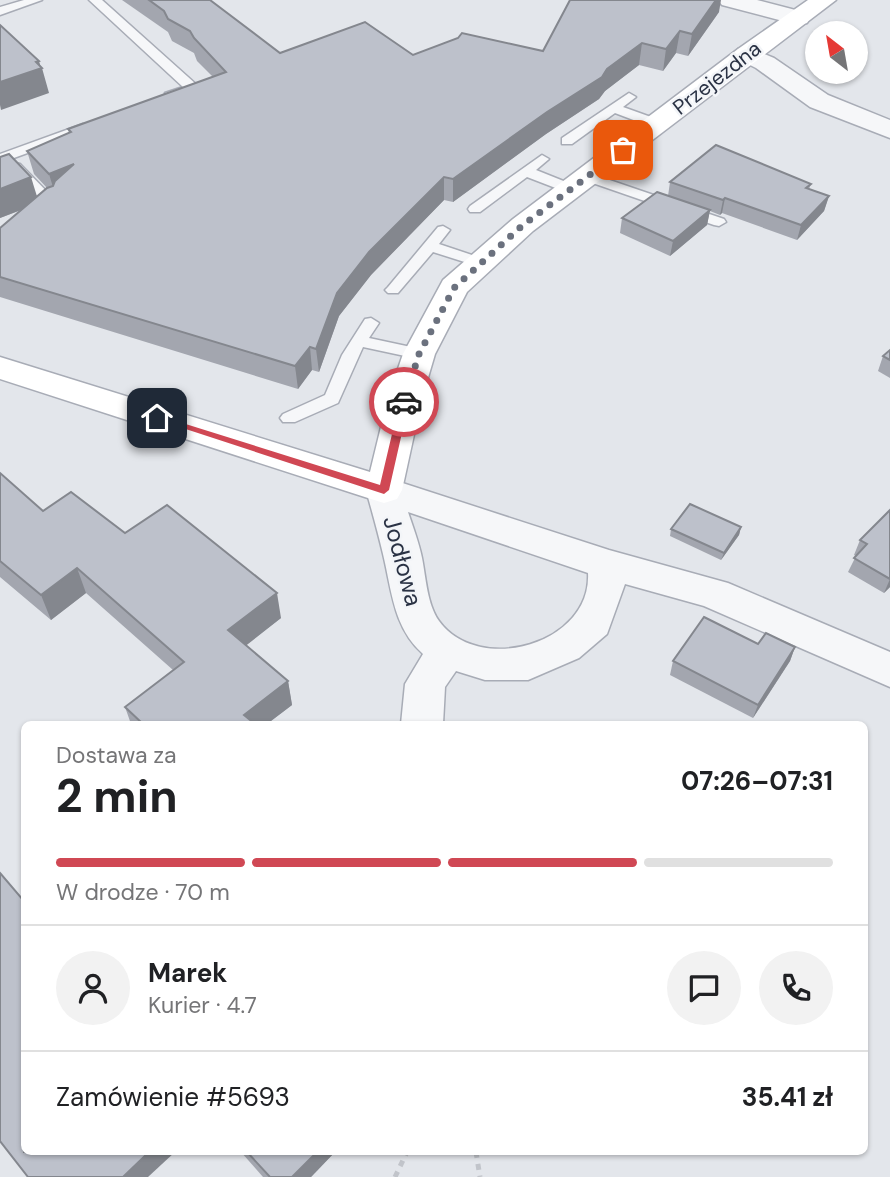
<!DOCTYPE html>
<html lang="pl">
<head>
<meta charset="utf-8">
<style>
  body { margin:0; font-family:"DM Sans",sans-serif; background:#f2f2f2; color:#202124; height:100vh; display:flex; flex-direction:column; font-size:26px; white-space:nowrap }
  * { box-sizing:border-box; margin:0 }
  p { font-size:23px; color:#757577 }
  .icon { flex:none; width:38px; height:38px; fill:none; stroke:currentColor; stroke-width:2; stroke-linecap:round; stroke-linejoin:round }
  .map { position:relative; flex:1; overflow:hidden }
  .details { position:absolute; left:21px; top:721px; width:847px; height:434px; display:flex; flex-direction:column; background:#fff; border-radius:10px; box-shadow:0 2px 5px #0004 }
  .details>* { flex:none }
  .needle { width:46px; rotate:329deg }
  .tools { position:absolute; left:805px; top:21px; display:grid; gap:14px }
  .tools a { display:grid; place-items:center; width:63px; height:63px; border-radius:50%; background:#fff; box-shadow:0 2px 5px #0004; font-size:35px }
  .pin { position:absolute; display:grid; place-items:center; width:60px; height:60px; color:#fff; margin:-30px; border-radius:14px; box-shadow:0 4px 10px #0006 }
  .courier { position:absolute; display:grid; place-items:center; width:70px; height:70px; margin:-35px; border:5px solid #d04854; border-radius:50%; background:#fff; color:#222; box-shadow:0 2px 9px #0007 }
  .headline em { font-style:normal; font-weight:700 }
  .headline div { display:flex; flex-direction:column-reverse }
  .headline { display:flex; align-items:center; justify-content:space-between; height:119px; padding:0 35px }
  h1 { font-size:46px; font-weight:700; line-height:52px }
  .bar { display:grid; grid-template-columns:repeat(4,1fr); gap:10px 7px; align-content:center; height:84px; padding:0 35px }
  .bar i { height:9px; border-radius:5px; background:#e0e0e0 }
  .bar .current { background:#d04854 }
  .bar p { grid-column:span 4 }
  .line { display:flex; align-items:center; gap:18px; padding:0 35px; border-top:2px solid #e0e0e0 }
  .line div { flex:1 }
  .round { display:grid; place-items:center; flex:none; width:74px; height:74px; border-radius:37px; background:#f2f2f2 }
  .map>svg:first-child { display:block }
</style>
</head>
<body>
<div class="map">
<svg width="890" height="1177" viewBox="0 0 890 1177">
  <rect width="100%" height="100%" fill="#e3e6eb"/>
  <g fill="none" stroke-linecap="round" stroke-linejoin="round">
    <defs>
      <g id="lane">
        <path d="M24 0H42L0 15V7Z"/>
        <path d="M89 0H102L197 85V91L175 99H165V93L183 87Z"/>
        <path d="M629 93 636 97 623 107 662 121V127H652L615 113 572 144H562V138Z"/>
        <path d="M83 124 90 128 88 131 0 163V154Z"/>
        <path d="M542 155 549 159 536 170 576 186V192H566L527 177 480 212H470L468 209 470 206Z"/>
        <path d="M15 163 20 164 57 202 59 205 57 208H47L10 170V164Z"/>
        <path d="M589 173 724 219 726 222 719 226 714 225 584 180V174Z"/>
        <path d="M443 226 450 230 439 244 484 259 487 262 484 265H474L433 252 398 293H388L385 290 388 287 438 227Z"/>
        <path d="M371 318 379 323 369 338 425 350 427 354 425 358 419 359 363 347 338 403 295 422H283L280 418 283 414 325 395 342 355 365 319Z"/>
      </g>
      <g id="street">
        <path d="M718 0H757L807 13 810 18 807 23 798 25 722 5Z"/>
        <path d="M747 47 774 58 828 95 890 120V138L810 107 756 68 738 59 735 54 738 49Z"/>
        <path d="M384 477 609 550 728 583 890 652V687L704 606 625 584 607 634 579 658 528 680H485L456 671 445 687 443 724H401L405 684 423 654C393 627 392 591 383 554 378 533 372 511 366 490L371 481ZM408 512 588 573C592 644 479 676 439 621 427 604 426 578 422 558 419 543 413 527 408 512Z"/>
      </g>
      <path id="secondary" d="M808 0H836L533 231 467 292 435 354 422 398 402 490 397 499 384 503 371 499 0 379V357L370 472 388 398 403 354 443 280 513 219 738 49Z"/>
    </defs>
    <use href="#lane" stroke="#a8acb6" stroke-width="3"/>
    <use href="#street" stroke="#a8acb6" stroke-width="3"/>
    <use href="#secondary" stroke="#a8acb6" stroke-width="3"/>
    <g stroke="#c1c4ca" stroke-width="5" stroke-dasharray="6 6" stroke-linecap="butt">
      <path d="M476 1152 480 1177"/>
      <path d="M395 1177 407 1152"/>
    </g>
    <use href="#lane" fill="#f6f7f9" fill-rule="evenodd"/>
    <use href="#street" fill="#f6f7f9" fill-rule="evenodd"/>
    <use href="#secondary" fill="#fff" fill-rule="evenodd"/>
  </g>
  <g fill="#a3a6af">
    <path d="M122 0H210L280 53 413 55 543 51 719 12 688 56 676 53 663 71 639 65 605 91 599 99 546 134 453 202 444 200 371 275 339 316 319 372 312 370 298 389 0 297V228L21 210 0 218V157L37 196 47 188 34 174 27 151 69 133 68 129 213 77 197 61 194 53 172 41 168 32Z"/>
    <path d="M670 182 811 184 809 189 829 196 824 211 797 240 722 213 720 215 710 211 707 225 670 256 620 233 622 218 668 196Z"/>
    <path d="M890 350V378L878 371 883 356Z"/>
    <path d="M0 473 43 511 125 533 281 618 246 645 288 681 292 705 267 724H131L125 707 173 670 86 593 51 620 0 577Z"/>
    <path d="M890 510V587L884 593 848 572 856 556 854 555 860 540Z"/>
    <path d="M741 527 739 535 721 560 670 536 671 529Z"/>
    <path d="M795 647 790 661 753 718 670 675 673 661Z"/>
    <path d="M241 1152H335L311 1177H263Z"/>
  </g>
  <g fill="#84878e">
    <path d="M716 0H721L719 12 688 56 692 34Z"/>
    <path d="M680 31 676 53 663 71 666 49Z"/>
    <path d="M642 43 639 65 605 91 599 99 546 134 453 202V179L607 69Z"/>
    <path d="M39 61 41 68H42L49 93 1 110 0 105V82Z"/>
    <path d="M74 164 56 197 49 174Z"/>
    <path d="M31 177 39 203 0 218V189Z"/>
    <path d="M444 177V200L371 275 339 316 319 372 316 349 337 293 369 252Z"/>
    <path d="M829 196 824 211 797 240 801 225Z"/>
    <path d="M725 198 722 213 720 215 723 200Z"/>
    <path d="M710 210 707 225 670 256 673 241Z"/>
    <path d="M310 347 312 370 298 389 295 366Z"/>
    <path d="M741 527 739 535 721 560 724 553Z"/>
    <path d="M77 568 86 593 51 620 41 595Z"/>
    <path d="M890 579V587L884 593Z"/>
    <path d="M277 593 281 618 234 655 228 630Z"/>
    <path d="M795 647 790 661 753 718 758 705Z"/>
    <path d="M288 681 292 705 267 724H246L244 715Z"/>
    <path d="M149 1152H175L148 1177H123Z"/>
    <path d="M317 1152H335L311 1177H292Z"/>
  </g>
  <g fill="#bdc1cb" stroke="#84878e" stroke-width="2">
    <path d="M149 0H210L280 53 365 22 413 55 458 38 462 33 543 51 570 0H716L692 34 680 31 666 49 642 43 607 69 602 77 547 112 453 179 444 177 369 252 337 293 316 349 310 347 295 366 0 277V228L47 188 53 186 55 181 74 164 49 174 27 151 71 132 68 129 226 72 194 38 190 31 168 19 164 11Z"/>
    <path d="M0 25 39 61 36 62 42 68 0 82Z"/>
    <path d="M716 145 811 184 806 188 829 196 801 225 725 198 723 200 670 182Z"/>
    <path d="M9 154 31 177 0 189V157Z"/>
    <path d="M657 192 710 210 673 241 622 218Z"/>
    <path d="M890 350V360L883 356Z"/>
    <path d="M0 473 43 511 71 492 125 533 167 505 277 593 228 630 288 681 244 715 255 724H143L125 707 184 662 77 568 41 595 0 561Z"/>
    <path d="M690 504 741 527 724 553 671 529Z"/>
    <path d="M890 510V579L854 558 867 544 860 540Z"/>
    <path d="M704 617 758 644 766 633 795 647 758 705 673 661Z"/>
    <path d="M0 873 24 901V1152H149L123 1177H28L0 1141Z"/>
    <path d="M247 1152H317L292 1177H270Z"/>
  </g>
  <path fill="#d04854" d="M400 400 409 402 389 490 384 494 152 418 160 416 380 485Z"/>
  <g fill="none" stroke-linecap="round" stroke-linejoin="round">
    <path stroke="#6b717e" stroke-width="7" stroke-dasharray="0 12.6" d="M404 402 419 354 454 288 523 225 623 150"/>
  </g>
  <g text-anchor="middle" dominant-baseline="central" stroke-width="5" stroke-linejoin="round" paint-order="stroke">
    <g font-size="21" fill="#2a3244" stroke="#f3f5f8">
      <text transform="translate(717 78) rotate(-38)">Przejezdna</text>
    </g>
    <g font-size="24" fill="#2a3244" stroke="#f3f5f8">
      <text transform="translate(403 561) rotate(75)">Jodłowa</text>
    </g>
  </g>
</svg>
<div class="tools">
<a><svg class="needle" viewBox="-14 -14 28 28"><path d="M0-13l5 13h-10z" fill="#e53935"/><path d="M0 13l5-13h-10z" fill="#757577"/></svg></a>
</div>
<div class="pin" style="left:623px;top:150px;background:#ea580c"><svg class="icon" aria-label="bag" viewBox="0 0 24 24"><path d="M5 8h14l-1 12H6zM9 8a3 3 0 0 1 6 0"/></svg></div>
<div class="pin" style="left:157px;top:418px;background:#1f2937"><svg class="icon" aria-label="home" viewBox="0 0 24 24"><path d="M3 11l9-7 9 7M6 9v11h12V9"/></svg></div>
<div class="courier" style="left:404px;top:402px"><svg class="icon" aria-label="car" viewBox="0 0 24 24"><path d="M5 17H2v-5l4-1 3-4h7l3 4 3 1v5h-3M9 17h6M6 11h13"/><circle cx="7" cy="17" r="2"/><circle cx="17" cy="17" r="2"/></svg></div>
<section class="details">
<div class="headline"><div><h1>2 min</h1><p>Dostawa za</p></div><em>07:26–07:31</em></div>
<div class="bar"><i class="current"></i><i class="current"></i><i class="current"></i><i></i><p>W drodze · 70 m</p></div>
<div class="line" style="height:126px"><a class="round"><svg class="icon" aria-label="person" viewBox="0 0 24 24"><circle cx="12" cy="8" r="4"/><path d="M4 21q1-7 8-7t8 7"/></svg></a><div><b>Marek</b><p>Kurier · 4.7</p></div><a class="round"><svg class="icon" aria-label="chat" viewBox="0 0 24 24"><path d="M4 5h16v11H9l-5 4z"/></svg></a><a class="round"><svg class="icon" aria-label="phone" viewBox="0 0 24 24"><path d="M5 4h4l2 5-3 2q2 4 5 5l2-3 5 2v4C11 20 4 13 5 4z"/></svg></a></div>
<div class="line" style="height:91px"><div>Zamówienie #5693</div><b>35.41 zł</b></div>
</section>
</div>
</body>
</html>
